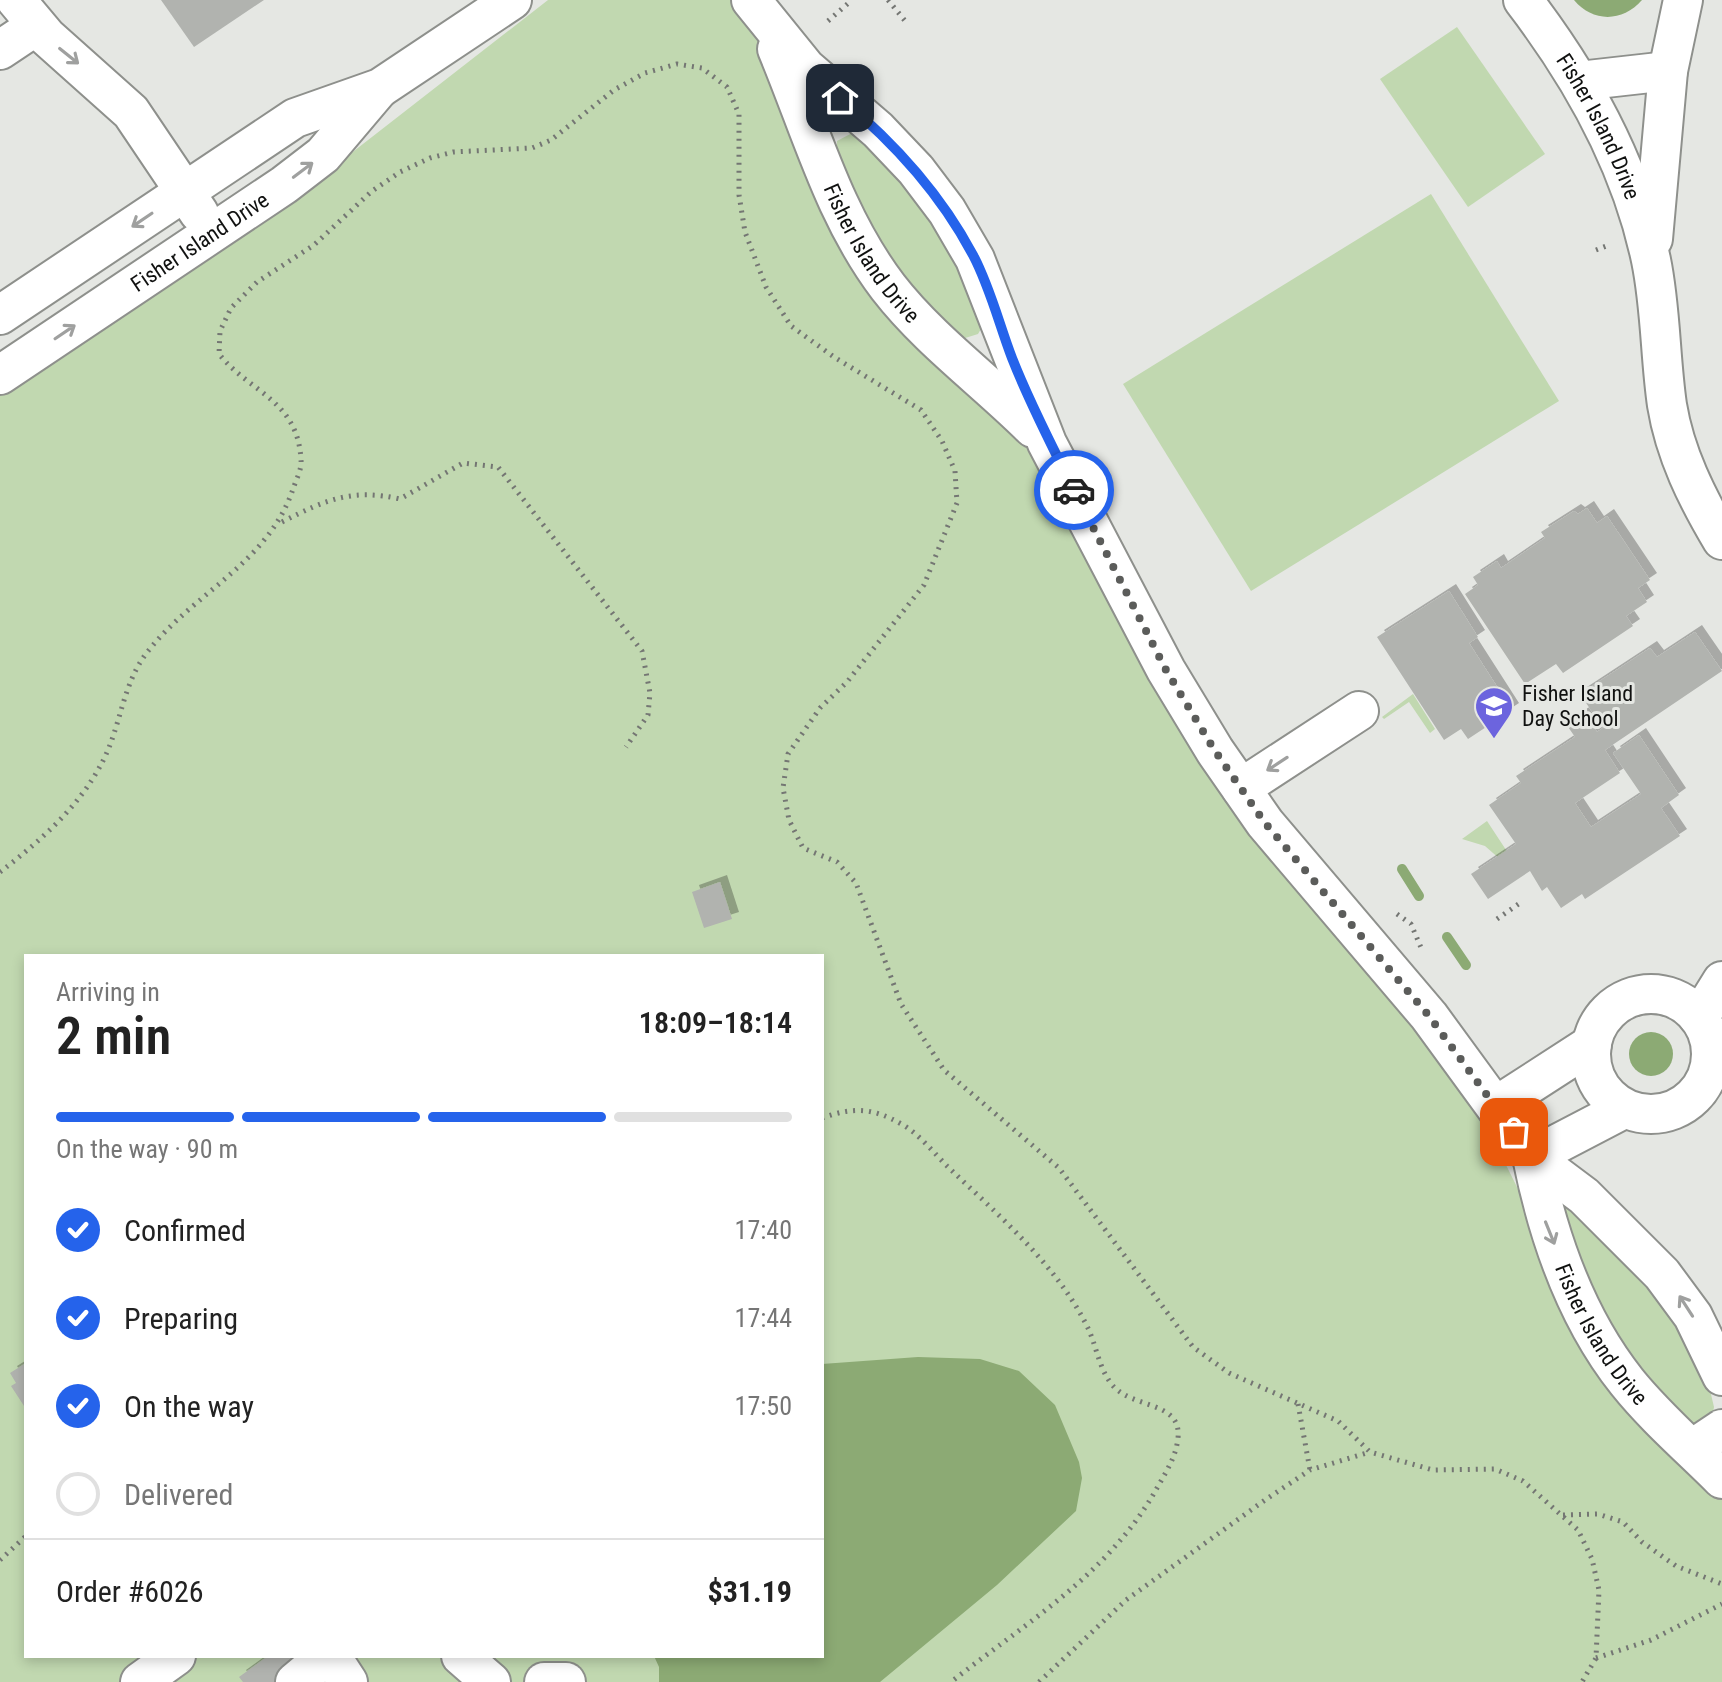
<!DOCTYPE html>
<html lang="en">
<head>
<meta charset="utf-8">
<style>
  body { margin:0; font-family:"Roboto Condensed",sans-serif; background:#f2f2f2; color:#222; height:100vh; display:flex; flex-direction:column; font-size:30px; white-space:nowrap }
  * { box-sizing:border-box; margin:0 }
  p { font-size:26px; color:#767676 }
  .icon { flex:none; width:44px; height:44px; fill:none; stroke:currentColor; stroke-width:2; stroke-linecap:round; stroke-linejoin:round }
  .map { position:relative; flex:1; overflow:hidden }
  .drawer { position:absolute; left:24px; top:954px; width:800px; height:704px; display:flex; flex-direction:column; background:#fff; border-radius:0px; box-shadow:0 4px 12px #0003 }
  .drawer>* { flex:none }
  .pin { position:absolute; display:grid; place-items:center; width:68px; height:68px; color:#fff; margin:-34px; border-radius:16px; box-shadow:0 4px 12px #0006 }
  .courier { position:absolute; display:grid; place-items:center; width:80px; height:80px; margin:-40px; border:6px solid #2563eb; border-radius:50%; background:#fff; color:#222; box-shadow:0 2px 10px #0007 }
  .head em { font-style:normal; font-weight:600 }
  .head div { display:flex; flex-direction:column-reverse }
  .head { display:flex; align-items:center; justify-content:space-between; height:136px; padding:0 32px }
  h1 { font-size:52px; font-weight:600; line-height:60px }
  .bar { display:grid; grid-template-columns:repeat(4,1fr); gap:12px 8px; align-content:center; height:96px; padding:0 32px }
  .bar i { height:10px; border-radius:6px; background:#e0e0e0 }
  .bar .active { background:#2563eb }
  .bar p { grid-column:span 4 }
  .line { display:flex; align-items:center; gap:20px; padding:0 32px; border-top:2px solid #e0e0e0 }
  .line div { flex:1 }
  ol { padding:0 32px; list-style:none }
  li { display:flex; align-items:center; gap:24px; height:88px }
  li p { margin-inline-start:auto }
  li .icon { padding:8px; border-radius:50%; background:#2563eb; color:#fff; stroke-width:4 }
  li:last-child { color:#767676 }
  li i { width:44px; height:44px; border:4px solid #e0e0e0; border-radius:50% }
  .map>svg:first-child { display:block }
</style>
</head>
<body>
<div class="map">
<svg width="1722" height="1682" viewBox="0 0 1722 1682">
  <defs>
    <filter id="shadow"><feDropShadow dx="7" dy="-7" stdDeviation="0" flood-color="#0004"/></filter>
  </defs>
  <rect width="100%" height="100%" fill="#e5e7e3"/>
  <g fill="#c1d8b0" fill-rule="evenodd">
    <path d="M548 0H734L772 56 835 210 1001 408 1040 461 1490 1133 1537 1227 1702 1475 1722 1499V1682H0V392L318 179ZM26 956H822V1656H26Z"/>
    <path d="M1457 27 1545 154 1468 207 1380 79Z"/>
    <path d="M854 132 893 156 989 315 978 334 962 339C945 322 924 307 908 289 883 261 834 178 837 141Z"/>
    <path d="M1431 194 1559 401 1251 591 1123 384Z"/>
    <path d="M1413 694 1435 729 1430 733 1409 702 1384 719 1382 717Z"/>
    <path d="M1487 821 1510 856 1501 860 1485 846 1462 839Z"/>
    <path d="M1554 1198 1609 1238 1667 1298 1709 1386 1714 1407 1711 1422 1691 1425 1659 1397 1612 1338Z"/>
  </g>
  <g fill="#8caa74">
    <path d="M1574 0H1642C1622 23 1592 22 1574 0Z"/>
    <circle cx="1651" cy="1054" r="22"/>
    <path d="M918 1357 980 1359 1019 1371 1055 1405 1079 1462 1082 1478 1076 1511 997 1585 880 1682H659V1667L654 1656H822V1364Z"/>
  </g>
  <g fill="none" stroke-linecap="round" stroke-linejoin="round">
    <g stroke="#8caa74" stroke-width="10">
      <path d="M1402 869 1419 896"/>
      <path d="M1447 937 1466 965"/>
    </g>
  </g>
  <g fill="#b1b3af" filter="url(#shadow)">
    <path d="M161 0H264L194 47Z"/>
    <path d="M1587 508 1597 523 1607 516 1650 580 1638 588 1647 602 1626 616 1633 626 1563 673 1556 664 1525 684 1465 594 1478 585 1473 577 1497 561 1501 568 1545 538 1541 532 1574 511 1578 514Z"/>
    <path d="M1449 591 1478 637 1469 643 1512 710 1468 739 1461 729 1444 740 1377 637Z"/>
    <path d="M1695 632 1722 671 1605 750 1620 773 1575 803 1591 827 1641 794 1613 753 1639 735 1679 795 1661 808 1680 836 1585 899 1582 894 1561 908 1547 887 1542 891 1530 871 1488 899 1471 874 1516 844 1489 805 1521 783 1516 776 1575 737 1566 724 1584 713 1597 732 1603 728 1580 694 1650 648 1657 657Z"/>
    <path d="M720 882 732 919 704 928 692 892Z"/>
    <path d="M26 1363V1409L11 1386 16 1383 10 1373Z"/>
    <path d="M268 1656H297L277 1682H243L239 1677Z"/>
  </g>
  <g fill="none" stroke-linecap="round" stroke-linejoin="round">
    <defs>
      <g id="minor">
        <path d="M16 0 47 37 131 112 199 213"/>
        <path d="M751 0 806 68 878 130 916 170 947 211 975 259 1047 443 1166 670 1215 751 1265 823 1429 1016 1532 1157 1584 1196 1662 1274 1693 1316 1722 1376"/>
        <path id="s1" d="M1523 0C1582 77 1631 165 1651 260 1661 308 1660 357 1667 405 1675 454 1697 498 1722 540"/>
        <path id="s2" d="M777 49C811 130 834 216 888 287 929 340 986 381 1033 428"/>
        <path d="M0 50 36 26"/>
        <path d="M1579 81 1668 71"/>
        <path d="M1653 239 1668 71 1683 0"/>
        <path d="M0 315 295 118 380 88 512 0"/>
        <path id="s3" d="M0 375 284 185 323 155 378 90"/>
        <path d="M1241 788 1359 711"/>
        <circle cx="1651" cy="1054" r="60"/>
        <path d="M1699 1018 1722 981"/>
        <path d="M1496 1106 1592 1044"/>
        <path id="s4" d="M1532 1157C1548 1237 1576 1318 1627 1382 1655 1417 1690 1447 1722 1479"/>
        <path d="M1532 1157 1624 1109"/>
        <path d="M1692 1449 1722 1429"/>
        <path d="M331 1656 348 1682"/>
        <path d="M461 1656 491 1682"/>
        <path d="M140 1682 176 1656"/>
        <path d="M295 1682 326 1656"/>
        <path d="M544 1682H566"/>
      </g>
    </defs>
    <use href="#minor" stroke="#8e908c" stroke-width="42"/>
    <g stroke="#747673" stroke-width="5" stroke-dasharray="2 6" stroke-linecap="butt">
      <path d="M888 0 906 22"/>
      <path d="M828 21 852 0"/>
      <path d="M1596 250 1609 245"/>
      <path d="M282 522C325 500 352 488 400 499L463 463 498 467 642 651 650 693 648 715 626 747"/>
      <path d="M0 872C43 839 86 801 108 750 122 716 125 679 149 650 195 592 268 563 293 489 296 480 302 469 301 460 298 400 250 393 219 354L220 331 231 308 257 282 314 245 372 191 400 172 430 158 453 152 532 148 551 140 614 90 645 73 677 64 702 68 727 87 739 114V195L745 232 766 287 791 326 834 357 921 410 942 441 955 471 957 503 924 585 847 682 820 708 788 754 783 788 789 820 803 848 837 862 856 883 901 1004 944 1070 1059 1168 1193 1347 1229 1373 1338 1421 1370 1452 1433 1470 1495 1469 1523 1481 1578 1530 1592 1559 1599 1590 1596 1658 1582 1682"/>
      <path d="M1397 914 1411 924 1422 950"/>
      <path d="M1497 919 1520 903"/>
      <path d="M1656 993 1664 977"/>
      <path d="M822 1118C853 1107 872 1107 903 1125 919 1134 934 1153 947 1166 996 1213 1056 1264 1087 1326 1096 1344 1098 1365 1110 1382 1129 1410 1182 1399 1178 1438 1176 1457 1166 1472 1157 1488 1109 1574 1027 1622 951 1682"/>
      <path d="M1298 1404 1310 1470"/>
      <path d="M1563 1515 1598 1514 1623 1522 1642 1542 1676 1566 1722 1584"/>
      <path d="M0 1560 26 1536"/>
      <path d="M1596 1658 1651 1640 1722 1604"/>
      <path d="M1039 1682 1126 1600 1265 1500 1310 1470 1370 1452"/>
    </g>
    <use href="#minor" stroke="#fff" stroke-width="38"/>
  </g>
  <defs><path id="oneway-shaft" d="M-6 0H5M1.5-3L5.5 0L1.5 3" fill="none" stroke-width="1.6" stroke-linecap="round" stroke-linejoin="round" transform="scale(2)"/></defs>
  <g stroke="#9fa09f">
    <use href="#oneway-shaft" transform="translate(69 56) rotate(39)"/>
    <use href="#oneway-shaft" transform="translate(303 170) rotate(-37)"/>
    <use href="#oneway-shaft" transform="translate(142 220) rotate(146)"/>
    <use href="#oneway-shaft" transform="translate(65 332) rotate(-34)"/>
    <use href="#oneway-shaft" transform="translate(1277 764) rotate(147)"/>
    <use href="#oneway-shaft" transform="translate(1550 1233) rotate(68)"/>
    <use href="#oneway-shaft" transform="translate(1686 1306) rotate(-123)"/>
  </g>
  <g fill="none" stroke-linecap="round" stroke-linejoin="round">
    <path stroke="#5b5c5a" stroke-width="8" stroke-dasharray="0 14.4" d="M1074 490 1166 670 1215 751 1265 823 1429 1016 1514 1132"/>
    <path stroke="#2563eb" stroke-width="10" d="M840 98C895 143 940 193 973 255 990 287 999 324 1012 358 1030 404 1052 446 1074 490"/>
  </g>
  <defs>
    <symbol id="school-pin" viewBox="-11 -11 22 30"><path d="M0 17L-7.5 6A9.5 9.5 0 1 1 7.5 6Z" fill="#6c64de" stroke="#e5e7e3"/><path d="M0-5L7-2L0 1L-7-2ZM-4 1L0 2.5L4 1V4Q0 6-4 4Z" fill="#fff"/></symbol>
  </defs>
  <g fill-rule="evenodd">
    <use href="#school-pin" x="1472" y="684" width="44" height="60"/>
  </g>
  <g text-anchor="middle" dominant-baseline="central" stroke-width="6" stroke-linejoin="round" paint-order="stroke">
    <g font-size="22" fill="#101110" stroke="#e5e7e3">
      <text stroke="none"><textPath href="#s1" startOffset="148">Fisher Island Drive</textPath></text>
      <text stroke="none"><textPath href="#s3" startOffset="240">Fisher Island Drive</textPath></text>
      <text stroke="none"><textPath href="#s2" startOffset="226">Fisher Island Drive</textPath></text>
      <text stroke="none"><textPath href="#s4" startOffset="192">Fisher Island Drive</textPath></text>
    </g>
    <g font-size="22" fill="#101110" stroke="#e5e7e3" text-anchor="start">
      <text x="1522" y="693">Fisher Island<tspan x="1522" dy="25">Day School</tspan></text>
    </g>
  </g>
</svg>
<div class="pin" style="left:1514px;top:1132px;background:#ea580c"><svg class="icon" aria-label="bag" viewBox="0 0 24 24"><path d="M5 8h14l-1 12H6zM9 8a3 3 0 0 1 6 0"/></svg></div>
<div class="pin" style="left:840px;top:98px;background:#1f2937"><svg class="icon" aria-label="home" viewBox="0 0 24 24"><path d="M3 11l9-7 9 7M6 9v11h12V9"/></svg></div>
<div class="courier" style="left:1074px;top:490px"><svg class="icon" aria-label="car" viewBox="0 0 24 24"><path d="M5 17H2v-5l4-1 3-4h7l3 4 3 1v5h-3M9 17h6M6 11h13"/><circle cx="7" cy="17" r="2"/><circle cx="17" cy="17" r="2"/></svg></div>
<section class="drawer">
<div class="head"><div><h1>2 min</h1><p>Arriving in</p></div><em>18:09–18:14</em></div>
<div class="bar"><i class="active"></i><i class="active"></i><i class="active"></i><i></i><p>On the way · 90 m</p></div>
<ol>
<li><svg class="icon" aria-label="check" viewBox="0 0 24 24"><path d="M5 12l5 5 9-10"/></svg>Confirmed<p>17:40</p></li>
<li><svg class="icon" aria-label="check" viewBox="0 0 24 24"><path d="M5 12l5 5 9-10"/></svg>Preparing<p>17:44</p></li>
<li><svg class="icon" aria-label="check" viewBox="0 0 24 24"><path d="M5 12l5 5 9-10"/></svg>On the way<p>17:50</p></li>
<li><i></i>Delivered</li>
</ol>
<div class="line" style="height:104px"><div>Order #6026</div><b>$31.19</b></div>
</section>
</div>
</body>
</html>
